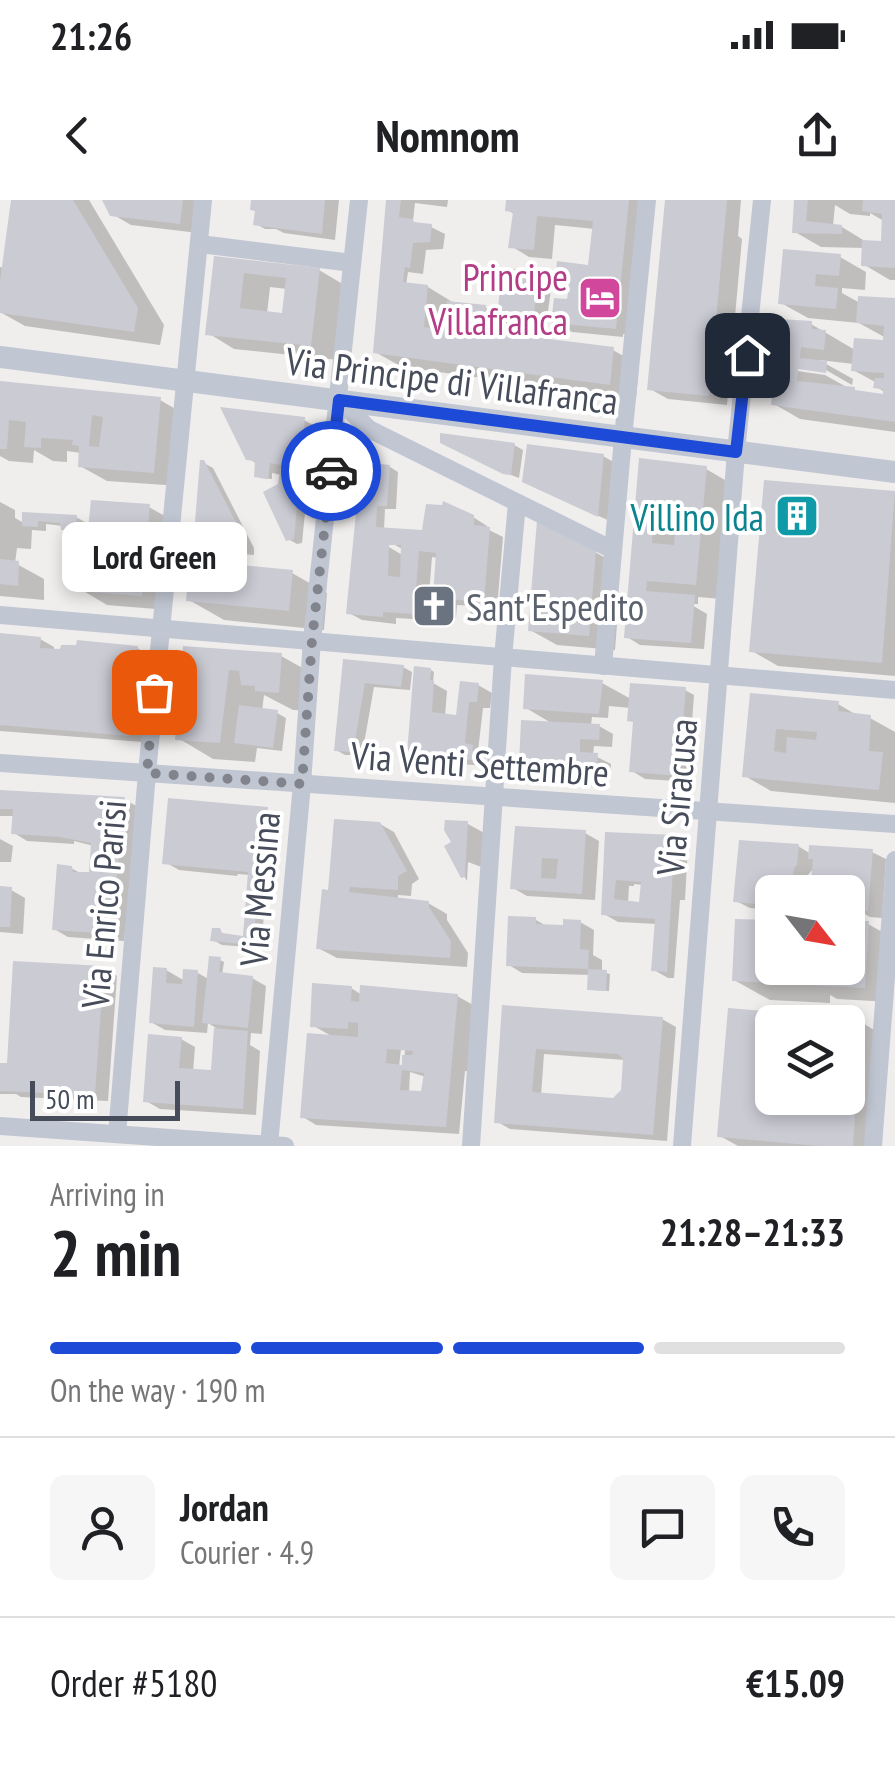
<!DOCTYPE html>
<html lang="en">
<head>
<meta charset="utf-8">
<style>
  body { margin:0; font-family:"PT Sans Narrow",sans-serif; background:#f6f6f6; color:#202124; height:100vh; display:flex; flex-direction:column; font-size:38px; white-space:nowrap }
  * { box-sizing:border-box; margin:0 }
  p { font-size:32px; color:#757577 }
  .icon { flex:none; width:55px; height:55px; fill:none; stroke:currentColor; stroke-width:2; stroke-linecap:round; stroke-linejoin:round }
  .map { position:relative; height:946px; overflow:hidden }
  .side { display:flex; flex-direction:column; background:#fff; flex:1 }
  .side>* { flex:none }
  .needle { width:65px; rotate:121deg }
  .tools { position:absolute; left:755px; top:675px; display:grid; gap:20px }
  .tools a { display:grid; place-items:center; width:110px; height:110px; border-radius:15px; background:#fff; box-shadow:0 5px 15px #0003; font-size:50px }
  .scale { position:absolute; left:30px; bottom:25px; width:150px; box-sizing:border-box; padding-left:10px; border:5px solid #464c5a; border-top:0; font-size:28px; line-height:35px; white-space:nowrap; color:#464c5a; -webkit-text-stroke:8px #fff; paint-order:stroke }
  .pin { position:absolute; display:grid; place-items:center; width:85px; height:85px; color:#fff; margin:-42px; border-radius:20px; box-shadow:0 5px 15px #0006 }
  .courier { position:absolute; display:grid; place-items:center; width:100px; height:100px; margin:-50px; border:8px solid #1e4ad8; border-radius:50%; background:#fff; color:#222; box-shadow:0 2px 12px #0007 }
  .bubble { position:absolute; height:70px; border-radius:15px; background:#fff; box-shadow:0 5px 15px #0003; font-size:32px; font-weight:700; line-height:70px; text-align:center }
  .overview em { font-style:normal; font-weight:700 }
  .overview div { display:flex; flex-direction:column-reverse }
  .overview { display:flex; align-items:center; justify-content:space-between; height:170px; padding:0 50px }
  h1 { font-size:65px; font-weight:700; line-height:75px }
  .bar { display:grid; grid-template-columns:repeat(4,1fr); gap:15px 10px; align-content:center; height:120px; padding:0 50px }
  .bar i { height:12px; border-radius:8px; background:#e0e0e0 }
  .bar .selected { background:#1e4ad8 }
  .bar p { grid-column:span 4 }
  .line { display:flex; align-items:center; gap:25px; padding:0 50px; border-top:2px solid #e0e0e0 }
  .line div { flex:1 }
  .round { display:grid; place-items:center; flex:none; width:105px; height:105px; border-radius:15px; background:#f6f6f6 }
  .status { display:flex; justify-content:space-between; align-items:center; height:70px; padding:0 50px; background:#fff; direction:ltr }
  .status svg { height:28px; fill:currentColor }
  header { display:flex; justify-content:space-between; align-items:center; height:130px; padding:0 50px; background:#fff; font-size:45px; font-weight:700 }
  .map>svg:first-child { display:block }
</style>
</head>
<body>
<div class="status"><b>21:26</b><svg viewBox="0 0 49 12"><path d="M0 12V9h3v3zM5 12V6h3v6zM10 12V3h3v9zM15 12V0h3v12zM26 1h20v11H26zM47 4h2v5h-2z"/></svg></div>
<header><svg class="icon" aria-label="back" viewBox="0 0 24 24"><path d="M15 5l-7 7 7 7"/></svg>Nomnom<svg class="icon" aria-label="share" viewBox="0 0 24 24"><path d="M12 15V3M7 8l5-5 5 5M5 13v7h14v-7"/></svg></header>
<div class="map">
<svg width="895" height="946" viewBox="0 0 895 946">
  <rect width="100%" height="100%" fill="#f0eded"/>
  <g fill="#0003" fill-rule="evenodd">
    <path d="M14 0H89L164 125 160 145 25 126 0 112V67L4 68Z"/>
    <path d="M104 0H202L198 33 131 25 112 14Z"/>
    <path d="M253 0H339L335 40 284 33 276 29H265L256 24 257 11Z"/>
    <path d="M389 0H448L447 7 415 3 413 21 419 25 431 27 445 34 443 49 426 50 423 74 408 72 406 85 428 87 454 103 486 108 500 116 538 73 552 81 546 127 512 124 511 137 613 150 639 165 636 199 402 167 375 152Z"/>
    <path d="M509 0H638L642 2 629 135 623 134V137L572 132 554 121 570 102 571 91 558 83 590 68 595 29 555 25 552 59 529 57 511 46 515 15 508 10Z"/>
    <path d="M667 0H741L738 36 742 39 727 205 668 199 650 189Z"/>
    <path d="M797 0H895V80H890L863 64 864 48 821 47 795 32ZM835 5 850 14 870 16V13L884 21 883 44 868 43 842 27 833 26Z"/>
    <path d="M786 52 840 57 866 72 865 90 842 88V93L860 103 895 100V232L800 219 774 204 811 124 855 150 886 142V138L859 123 808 118 781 103ZM819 160 854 164 853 170 877 183 876 187 885 192V197L859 194 825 175 791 170 792 165 826 170 852 185 853 179Z"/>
    <path d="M216 59 319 70 346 86 338 160 234 149 208 133ZM270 87 287 89 284 116 267 114Z"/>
    <path d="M0 184 160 200 186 215 180 286 107 281 80 266 81 253 67 251V262L53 261 34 250 33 263 9 261 0 256Z"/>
    <path d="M304 220 331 235 327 281 303 278 301 290 307 293 302 343 297 344 288 339 281 286 282 275 272 273V279L260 278 257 264 248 258Z"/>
    <path d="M514 245 523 250 519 278 498 270Z"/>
    <path d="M603 256 617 264 612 322 539 289Z"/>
    <path d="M641 261 706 269 732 284 722 399 698 397V404H690L707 414 704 449 640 445 627 437Z"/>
    <path d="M202 262 213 268 254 348V355L204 351 195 346Z"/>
    <path d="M363 265 390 267 398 272 396 309H385L384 330 424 333 473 317 487 326V329L503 337 496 421H486L473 413V406L457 405 456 418H448L434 410 438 358 432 357 427 420 396 418V424L362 420 349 413ZM379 336 404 350V356L377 340Z"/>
    <path d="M766 282 895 293V476L778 466 752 451Z"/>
    <path d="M0 302 15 310V318L24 323V314L76 317 85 322 84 334H72L63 329V326L46 324V331L32 330 31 349 17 348 15 363 44 379V400L0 396Z"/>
    <path d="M93 303 149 307 175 322 168 410 107 405 80 389 88 361Z"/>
    <path d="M595 352 609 360 607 388H600L619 399 615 450 557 445 530 430Z"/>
    <path d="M292 373 327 393 324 430 224 420 189 400Z"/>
    <path d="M0 435 40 439 54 447V451L137 448 151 456 143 542 0 531Z"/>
    <path d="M185 449 281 456 317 476 314 511 293 510 264 495 262 511 277 513 286 518 282 551 257 548 255 562 213 559 178 538Z"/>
    <path d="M345 462 403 467 412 472 410 490 374 487 362 555H345L336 550Z"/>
    <path d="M431 470 434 472 433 483 447 491 445 516 458 517 478 485 492 493 490 508H483L478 551 486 555 485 566 424 561 410 553Z"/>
    <path d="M602 483 631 499 685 490 694 495 691 536 696 539 692 582 645 579 632 571 636 523 631 508 609 506 608 518 592 517 591 526H599L613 534 612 547 594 546 593 555 611 564 610 575 535 571 521 563 553 524 526 508Z"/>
    <path d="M753 496 838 504 860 517 870 518 895 532V603L771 591 745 576Z"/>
    <path d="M0 593 124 599 138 607 124 741 68 737 54 729 71 668 82 674H91L94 646 74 641V644L27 641 14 633 15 616H0Z"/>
    <path d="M268 610 281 618 278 661 269 660 261 748 222 745 213 740 219 731 229 737 245 739 250 675 238 674 237 676 179 670 165 662Z"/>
    <path d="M380 624 394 632 419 679 412 684 411 696 398 695V700L428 703 447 714V720L468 753 467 767 337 758 318 748 330 693Z"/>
    <path d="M468 624 486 634 484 668 468 662 467 681 447 647Z"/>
    <path d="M517 628 585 633 599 641 595 700 527 696 513 688Z"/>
    <path d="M608 635 674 638 688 646 685 700H680L674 778H668L654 770 657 724 618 722 604 714ZM634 684 643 685 641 704 628 703 629 686H634Z"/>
    <path d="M0 639 13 646 11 662H0Z"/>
    <path d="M798 646 811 654 872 652 886 659 882 718 870 717 856 709 857 700H848V693L857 699V693L830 678 828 682 846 692 813 691 814 668 807 676V692H772V710L750 708 736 701Z"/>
    <path d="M0 689 11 690 25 698 23 734 0 732Z"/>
    <path d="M536 720 548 727H565L580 722 594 730 593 755 602 760V772L610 774 609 791 593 790 591 775 522 773 509 765Z"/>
    <path d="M737 721 772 723V768H848V723L868 724 895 739 891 802 837 799 830 795V803L770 800 734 780Z"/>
    <path d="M220 760 224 762 222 775 252 778 266 786 262 834 251 833 250 845 260 851 256 915 160 909 146 901 181 839 195 847 193 872 213 873 216 828 208 823 207 833 165 830 151 822 166 770 185 781 198 773 210 780Z"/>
    <path d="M104 768 117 776 108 901 21 897 16 894H0V866H6Z"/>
    <path d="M351 788 362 795 457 796 484 811 478 872 465 871 459 934 316 925 303 917 333 837 312 825ZM401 849H405L404 867H399ZM410 872 426 877 423 894 409 893Z"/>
    <path d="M505 808 662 819 676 827 667 941 510 929 496 921ZM544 854 625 860 623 891 614 901 541 896Z"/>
    <path d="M731 811 861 822 874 830 871 946H738L720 936ZM772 822H848V898H772Z"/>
  </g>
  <g fill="#cacbd3" fill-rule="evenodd">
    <path d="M11 0H73L138 108 134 132 0 113V81Z"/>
    <path d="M102 0H183L180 24 110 16Z"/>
    <path d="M251 0H325L322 34 253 25 255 11 250 10Z"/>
    <path d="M386 0H401L399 17 413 19V22L432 24 430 42 413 43 410 68 405 67 403 82 428 85 424 127 444 130 447 101 486 105 484 131 614 147 610 185 373 153Z"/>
    <path d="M506 0H629L616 129 551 123 554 98 567 99 569 87 555 85 557 61 588 65 593 21 537 16 534 50 508 48 513 12 505 11Z"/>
    <path d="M665 0H727L709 196 647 190Z"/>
    <path d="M794 0H808L806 21 842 25V34L792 33Z"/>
    <path d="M863 0H895V68L861 66 862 40 881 41 882 14 862 11Z"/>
    <path d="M783 49 841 54 839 76 816 74 815 86 838 88 836 109 778 104Z"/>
    <path d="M214 56 320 68 311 146 205 135ZM244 73 286 78 282 113 240 108Z"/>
    <path d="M502 68 539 71 533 121 497 118Z"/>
    <path d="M858 96 895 98V222L771 205 779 119 812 121V129L826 130 824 150 801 147 800 158 827 161 826 173 798 169 797 181 855 187V190L883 194V189L873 188 875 178H884V173L851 171 854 138 883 140 884 126 856 123Z"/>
    <path d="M0 181 161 197 154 273 78 267 79 246 72 245 73 240 41 238V248L24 247 26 222 9 220 7 249H0ZM92 215 103 217 99 247 89 246Z"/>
    <path d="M220 207 305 217 294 339 286 341 263 292 278 284 281 265 270 263 268 279 254 277 255 261 246 260Z"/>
    <path d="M440 233 515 243 511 275 503 274 440 243Z"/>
    <path d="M527 244 604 254 598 317 522 282Z"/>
    <path d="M639 258 707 266 696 385 647 381 646 391 695 395 691 443 624 438ZM653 316 684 320 682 334H675L674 345 652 343Z"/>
    <path d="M200 260H204L246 342 245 352 193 347Z"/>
    <path d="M361 262 390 265 387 306H377L376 327 422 330 426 304 442 305 443 301 474 315V325L490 327 483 415 470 414 471 401 444 399 443 412 432 411 436 353 419 351 414 414 383 412V417L346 414ZM389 345H401L400 377 388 376Z"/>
    <path d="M764 280 895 291 882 463 749 452Z"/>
    <path d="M91 300 150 304 142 396 78 391 79 359 85 358ZM110 331 120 332 118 361 108 360Z"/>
    <path d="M22 312 77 315 76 331 61 330 60 323 38 321V327L22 326Z"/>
    <path d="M537 320 596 350 589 436 528 431Z"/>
    <path d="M0 359 19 361 18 386 0 384Z"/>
    <path d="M230 364 293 370 289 411 186 401 189 366 229 369Z"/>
    <path d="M0 433 41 437 40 448 60 449 61 445H76L77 440 138 446 129 536 0 525Z"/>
    <path d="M183 446 282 453 279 493 255 491V486L241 485 239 471 229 470 220 543 175 540Z"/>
    <path d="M343 459 404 465 401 487 365 483 353 552 334 551Z"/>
    <path d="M414 466 431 468 430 480 434 481 432 512 456 515 460 481 479 483 477 502H469L465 543 473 545 472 560 407 554Z"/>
    <path d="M525 474 603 480 599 514 523 509Z"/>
    <path d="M630 483 686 487 679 576 629 572 633 522 627 521Z"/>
    <path d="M750 493 839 501 838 511 871 515 869 551 883 552 879 590 742 577ZM776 529 817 532 816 540 787 537 786 553 774 551Z"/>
    <path d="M239 505 278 510 273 548 234 543Z"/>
    <path d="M521 520 600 524 599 540 580 539V552L598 553 597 569 519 564Z"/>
    <path d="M0 590 125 597 111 734 52 730 57 664 72 666 73 672H89L91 643 60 637 11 634 13 609H0Z"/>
    <path d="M168 598 268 607 265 655 261 654 253 745 210 741 212 728H220L222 733 243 736 248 672 162 664Z"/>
    <path d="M334 619 380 622 407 671 398 676V690L350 687 349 692 429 701V707L451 741 450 758 316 749 322 689 328 690Z"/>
    <path d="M445 620 468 621 465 677 461 678 444 646 451 642 444 630Z"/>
    <path d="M515 626 586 630 582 694 510 689ZM542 658 558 659 556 679 541 678Z"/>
    <path d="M605 632 675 635 667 772 651 771 655 719 601 715ZM616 680 641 682 639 702 614 699Z"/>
    <path d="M739 640 799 644 797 665 794 668 792 681 795 686 794 692H772V705L733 702Z"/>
    <path d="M809 645 873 649 868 711 853 710 855 688 840 686 839 692H810L813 659H808Z"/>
    <path d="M0 686 12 687 10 727H0Z"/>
    <path d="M508 716 536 717V724L563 725V719L581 720 580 749 589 750 588 769 607 770 606 791 587 790 588 769 506 766Z"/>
    <path d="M735 719 772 720V768H796L795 784 732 781Z"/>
    <path d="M848 720 869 721 865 788 808 785 809 768H848Z"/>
    <path d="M209 756 221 757 219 772 253 776 248 828 202 823Z"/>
    <path d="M13 761 104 766 95 895 0 891V863H7Z"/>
    <path d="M153 767 167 768 166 783 182 784 183 769 198 770 194 827 149 823Z"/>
    <path d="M312 783 352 786 351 801 359 802 360 785 458 794 446 927 300 918 307 833 358 837V823L348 822V829L310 827ZM387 849 413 851 412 855H402V865L386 863ZM402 870 424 873 421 891 400 890Z"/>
    <path d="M502 805 663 817 653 935 494 923ZM536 849 618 854 623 859 621 890 613 898 532 892Z"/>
    <path d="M728 808 861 819 853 946H820L717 937ZM772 822H848V898H787L786 904 757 902 760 849 772 850Z"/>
    <path d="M214 828 248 831 243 909 143 902 148 834 182 837 179 868 211 870Z"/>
  </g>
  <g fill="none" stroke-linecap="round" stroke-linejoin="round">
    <g stroke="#c0c6d2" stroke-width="18">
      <path d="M200 44 352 63"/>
      <path d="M339 200 369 229 613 350"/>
      <path d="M0 415 895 490"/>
      <path d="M603 466 623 238 647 0"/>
      <path d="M0 563 895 624"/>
      <path d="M0 926 285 946"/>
      <path d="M117 934 147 573 203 0"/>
      <path d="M269 945 302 584 312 440 359 0"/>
      <path d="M471 946 503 458 517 303"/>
      <path d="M682 946 736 252 762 0"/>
      <path d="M873 946 895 660"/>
    </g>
    <path stroke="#c0c6d2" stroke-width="22" d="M0 157 895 272"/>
  </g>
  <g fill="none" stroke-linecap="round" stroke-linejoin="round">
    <path stroke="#82848d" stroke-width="10" stroke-dasharray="0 18" d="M154 492 147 573 302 584 312 440 331 271"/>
    <path stroke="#1e4ad8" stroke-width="12" d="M331 271 339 200 736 252 747 155"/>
  </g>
  <defs>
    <symbol id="hotel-square" viewBox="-11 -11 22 22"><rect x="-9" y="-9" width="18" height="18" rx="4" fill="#d1479c" stroke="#fff"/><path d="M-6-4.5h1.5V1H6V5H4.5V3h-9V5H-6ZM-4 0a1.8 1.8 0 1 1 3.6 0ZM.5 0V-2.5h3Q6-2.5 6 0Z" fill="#fff"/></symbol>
    <symbol id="building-square" viewBox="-11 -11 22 22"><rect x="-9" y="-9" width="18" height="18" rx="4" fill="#0f9aa8" stroke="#fff"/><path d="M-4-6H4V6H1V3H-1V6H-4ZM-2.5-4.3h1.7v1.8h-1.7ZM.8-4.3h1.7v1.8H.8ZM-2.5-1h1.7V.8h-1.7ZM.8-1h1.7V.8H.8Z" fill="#fff"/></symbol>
    <symbol id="church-square" viewBox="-11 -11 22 22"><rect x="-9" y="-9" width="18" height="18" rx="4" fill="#6b7280" stroke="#fff"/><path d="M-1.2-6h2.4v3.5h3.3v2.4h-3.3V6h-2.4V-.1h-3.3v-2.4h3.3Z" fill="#fff"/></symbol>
  </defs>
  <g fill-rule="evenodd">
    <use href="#hotel-square" x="575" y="73" width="50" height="50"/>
    <use href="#building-square" x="772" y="291" width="50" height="50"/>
    <use href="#church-square" x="409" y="381" width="50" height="50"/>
  </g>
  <g text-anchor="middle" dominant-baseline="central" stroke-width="8" stroke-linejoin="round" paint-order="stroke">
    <g font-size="38" fill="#b23c85" stroke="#fff" text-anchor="end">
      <text x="568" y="76">Principe<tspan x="568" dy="44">Villafranca</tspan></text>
    </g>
    <g font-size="38" fill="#464c5a" stroke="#fff">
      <text transform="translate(452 180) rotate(7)">Via Principe di Villafranca</text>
      <text transform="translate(480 563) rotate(4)">Via Venti Settembre</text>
      <text transform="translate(676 597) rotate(-85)">Via Siracusa</text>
      <text transform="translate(259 689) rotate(-85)">Via Messina</text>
      <text transform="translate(103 704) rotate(-85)">Via Enrico Parisi</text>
    </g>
    <g font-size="38" fill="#0d838f" stroke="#fff" text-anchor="end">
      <text x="764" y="316">Villino Ida</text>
    </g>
    <g font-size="38" fill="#5b616d" stroke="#fff" text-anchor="start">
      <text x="466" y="406">Sant'Espedito</text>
    </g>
  </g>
</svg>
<div class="tools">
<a><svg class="needle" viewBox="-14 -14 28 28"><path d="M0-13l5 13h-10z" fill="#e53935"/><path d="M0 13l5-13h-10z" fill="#757577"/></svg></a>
<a><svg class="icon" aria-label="layers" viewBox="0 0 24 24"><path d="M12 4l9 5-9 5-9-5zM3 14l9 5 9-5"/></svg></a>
</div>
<div class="scale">50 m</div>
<div class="pin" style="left:154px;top:492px;background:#ea580c"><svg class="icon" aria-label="bag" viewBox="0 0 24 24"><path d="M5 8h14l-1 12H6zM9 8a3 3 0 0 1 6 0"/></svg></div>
<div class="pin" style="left:747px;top:155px;background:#1f2937"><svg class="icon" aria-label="home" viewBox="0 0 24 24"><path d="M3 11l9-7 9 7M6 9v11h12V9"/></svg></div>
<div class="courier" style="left:331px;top:271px"><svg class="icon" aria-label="car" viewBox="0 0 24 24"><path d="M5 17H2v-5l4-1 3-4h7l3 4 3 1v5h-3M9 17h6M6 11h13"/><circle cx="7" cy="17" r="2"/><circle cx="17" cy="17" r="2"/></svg></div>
<div class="bubble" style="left:62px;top:322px;width:185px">Lord Green</div>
</div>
<section class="side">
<div class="overview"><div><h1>2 min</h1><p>Arriving in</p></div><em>21:28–21:33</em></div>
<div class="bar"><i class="selected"></i><i class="selected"></i><i class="selected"></i><i></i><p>On the way · 190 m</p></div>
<div class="line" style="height:180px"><a class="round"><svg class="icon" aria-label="person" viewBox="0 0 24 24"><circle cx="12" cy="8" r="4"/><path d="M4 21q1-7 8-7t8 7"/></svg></a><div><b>Jordan</b><p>Courier · 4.9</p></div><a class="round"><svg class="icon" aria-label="chat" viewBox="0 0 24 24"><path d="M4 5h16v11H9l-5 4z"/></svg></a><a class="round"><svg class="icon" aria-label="phone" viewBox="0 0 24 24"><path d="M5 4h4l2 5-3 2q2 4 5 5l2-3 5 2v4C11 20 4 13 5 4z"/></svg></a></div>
<div class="line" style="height:130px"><div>Order #5180</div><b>€15.09</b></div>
</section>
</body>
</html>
